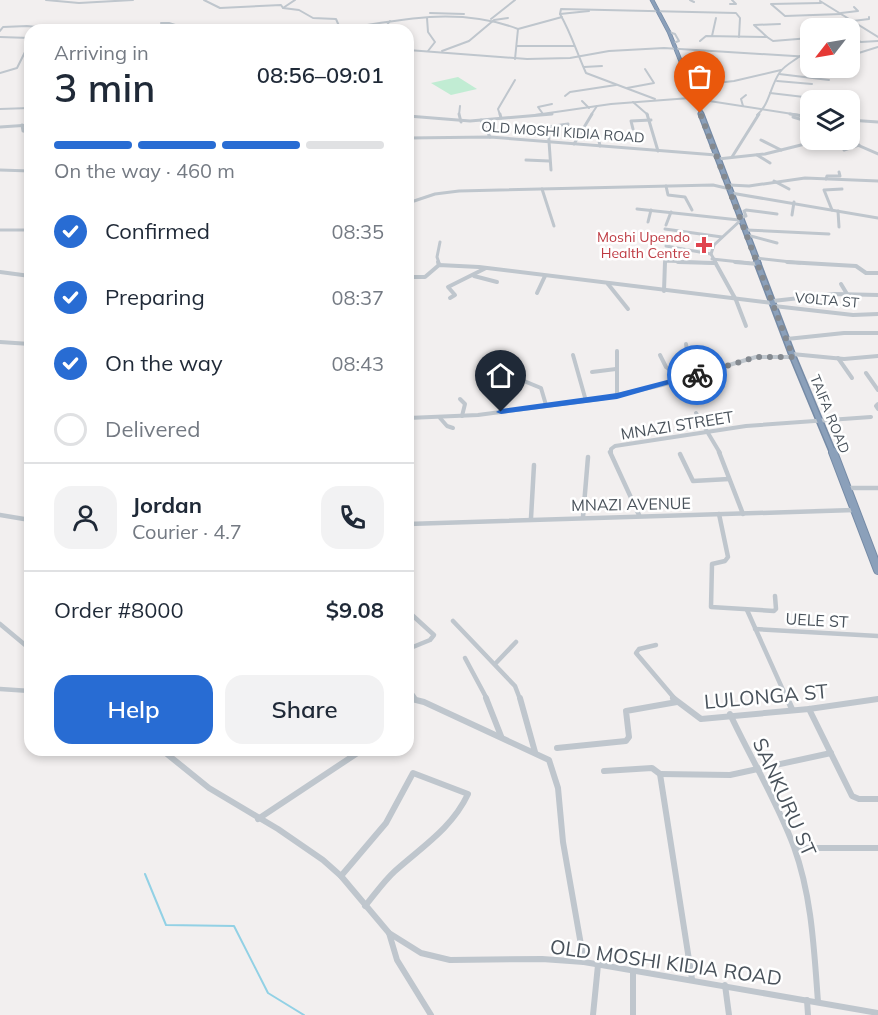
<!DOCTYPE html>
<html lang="en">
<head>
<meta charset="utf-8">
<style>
  body { margin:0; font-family:Mulish,sans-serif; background:#f2f2f3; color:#1f2937; height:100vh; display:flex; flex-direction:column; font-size:22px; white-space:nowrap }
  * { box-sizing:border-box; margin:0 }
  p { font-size:20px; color:#747a83 }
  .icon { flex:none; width:33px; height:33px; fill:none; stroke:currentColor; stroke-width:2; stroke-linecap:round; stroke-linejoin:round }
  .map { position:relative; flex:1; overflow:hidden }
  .panel { position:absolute; left:24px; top:24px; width:390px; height:732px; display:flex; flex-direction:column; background:#fff; border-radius:18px; box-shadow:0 3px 9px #0003 }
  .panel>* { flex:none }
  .needle { width:39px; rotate:239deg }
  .controls { position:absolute; left:800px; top:18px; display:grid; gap:12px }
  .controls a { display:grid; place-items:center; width:60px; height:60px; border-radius:12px; background:#fff; box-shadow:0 3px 9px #0003; font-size:30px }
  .pin { position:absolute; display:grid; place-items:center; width:51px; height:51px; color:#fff; margin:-62px -26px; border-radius:50% 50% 50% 0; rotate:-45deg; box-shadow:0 0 6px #0007 }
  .pin .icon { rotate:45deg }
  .courier { position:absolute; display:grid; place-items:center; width:60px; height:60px; margin:-30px; border:4px solid #286cd3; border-radius:50%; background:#fff; color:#222; box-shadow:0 2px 8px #0007 }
  .overview em { font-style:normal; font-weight:600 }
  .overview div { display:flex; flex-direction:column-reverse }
  .overview { display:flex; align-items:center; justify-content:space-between; height:102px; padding:0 30px }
  h1 { font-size:39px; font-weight:600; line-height:45px }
  .bar { display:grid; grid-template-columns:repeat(4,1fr); gap:9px 6px; align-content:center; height:72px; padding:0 30px }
  .bar i { height:8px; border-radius:4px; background:#e0e1e3 }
  .bar .on { background:#286cd3 }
  .bar p { grid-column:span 4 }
  .line { display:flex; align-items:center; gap:15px; padding:0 30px; border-top:2px solid #e0e1e3 }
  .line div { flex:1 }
  .round { display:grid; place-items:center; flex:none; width:63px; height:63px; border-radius:18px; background:#f2f2f3 }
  ol { padding:0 30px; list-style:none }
  li { display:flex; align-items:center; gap:18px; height:66px }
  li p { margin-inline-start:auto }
  li .icon { padding:6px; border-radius:50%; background:#286cd3; color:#fff; stroke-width:4 }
  li:last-child { color:#747a83 }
  li i { width:33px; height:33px; border:3px solid #e0e1e3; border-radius:50% }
  .action { display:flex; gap:12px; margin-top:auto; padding:12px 30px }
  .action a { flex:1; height:69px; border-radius:18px; background:#286cd3; color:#fff; font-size:24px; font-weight:600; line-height:69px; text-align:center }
  .action a+a { background:#f2f2f3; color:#1f2937 }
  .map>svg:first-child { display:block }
</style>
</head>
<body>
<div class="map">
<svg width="878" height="1015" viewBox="0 0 878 1015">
  <rect width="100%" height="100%" fill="#f2efef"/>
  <path fill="#c1ecd3" d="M458 77 477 89 451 95 431 83Z"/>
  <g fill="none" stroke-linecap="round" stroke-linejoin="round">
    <path stroke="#92d1e5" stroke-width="2" d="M145 874 166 925 234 926 268 993 304 1015"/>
    <defs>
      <path id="highway-far3" d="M652 0 669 32 702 115"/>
      <path id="highway-far2" d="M701 114 758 263"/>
      <path id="highway-far1" d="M757 262 793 357 833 453"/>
      <path id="highway" d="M833 452 878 570"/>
    </defs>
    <use href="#highway-far3" stroke="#768ba6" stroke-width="4.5"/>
    <use href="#highway-far2" stroke="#768ba6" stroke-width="7"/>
    <use href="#highway-far1" stroke="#768ba6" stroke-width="8"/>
    <use href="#highway" stroke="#768ba6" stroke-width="10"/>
    <g stroke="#bfc6cd" stroke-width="2">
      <path d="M46 0 79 3 133 0"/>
      <path d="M204 0 220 8 281 5 283 8 299 10 313 18 336 19 339 26 336 30"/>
      <path d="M690 0 694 2"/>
      <path d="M820 1 878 37"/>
      <path d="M821 3 771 4 785 16 841 14"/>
      <path d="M730 4H736L732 0"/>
      <path d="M283 8 295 0"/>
      <path d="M430 13 464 14"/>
      <path d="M841 13 858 11 854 7"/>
      <path d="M560 14 589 11"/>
      <path d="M427 18 428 32 435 42 428 51"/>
      <path d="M491 19 515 0"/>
      <path d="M853 21 869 19V17"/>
      <path d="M518 29 562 17"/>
      <path d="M119 30 142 25 165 27 161 23H169L191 30"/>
      <path d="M337 30C398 20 458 6 518 29L515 59"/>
      <path d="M383 30 390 21"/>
      <path d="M0 31 3 27 27 26 67 30"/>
      <path d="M669 32 675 34 679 41 673 43"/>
      <path d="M712 36 716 18"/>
      <path d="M0 37 30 38"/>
      <path d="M767 37 754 25 780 24"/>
      <path d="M849 37 861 42 878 41"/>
      <path d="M700 41 706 36 767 37 773 41 810 38"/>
      <path d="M517 46H574"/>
      <path d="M805 47 810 51"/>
      <path d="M408 50 527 59 570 58 609 51 664 48 810 57"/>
      <path d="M442 51 469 41 494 20 508 18"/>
      <path d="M849 56 878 47"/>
      <path d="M584 67 602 66"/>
      <path d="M687 68H707"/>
      <path d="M688 68 685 57 700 56"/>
      <path d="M843 68 848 71"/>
      <path d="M0 73 17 68 25 52 30 49"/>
      <path d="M779 74 829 80"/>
      <path d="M777 81 812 84"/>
      <path d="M690 86 734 81 781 70"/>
      <path d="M627 88 654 83 645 69"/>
      <path d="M770 93 804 97"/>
      <path d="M565 96 570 92 616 85"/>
      <path d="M655 99 586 73C577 53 571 33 560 14L561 9 736 13 740 18 739 37"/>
      <path d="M582 101 589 108"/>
      <path d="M633 102 648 115"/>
      <path d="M743 106 741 99 746 95"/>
      <path d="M0 109 30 108"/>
      <path d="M543 114 538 107 552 104"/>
      <path d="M459 115 460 106"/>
      <path d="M500 115 498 109 515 80"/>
      <path d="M535 115 611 104 690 98 799 115"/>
      <path d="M591 115 597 106"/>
      <path d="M757 115C770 104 770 86 780 72 785 65 794 61 800 56"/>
    </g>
    <g stroke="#bfc6cd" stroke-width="3">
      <path d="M459 114 461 122"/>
      <path d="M500 114 501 118"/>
      <path d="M647 114 658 151"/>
      <path d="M790 114 810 117"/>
      <path d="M408 116 470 121 552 114"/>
      <path d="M793 117 810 122"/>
      <path d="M481 120 490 137"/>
      <path d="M849 120 878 122"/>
      <path d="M22 125 23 131 30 132"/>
      <path d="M0 127 30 125"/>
      <path d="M633 129 631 121 651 120"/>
      <path d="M597 131 600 146"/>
      <path d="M408 138 490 137 716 155"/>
      <path d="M761 140 781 150"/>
      <path d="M846 140 878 154"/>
      <path d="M574 144 592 114"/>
      <path d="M831 145 847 140"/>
      <path d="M844 150 859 145"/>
      <path d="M757 155 770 163"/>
      <path d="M732 157 759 114"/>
      <path d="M718 159 765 154 821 140"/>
      <path d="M526 160 549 161"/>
      <path d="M0 170 30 171"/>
      <path d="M551 170 548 127 568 124 566 132"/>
      <path d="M826 179 827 176H840L839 172"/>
      <path d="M774 181 789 189"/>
      <path d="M729 185 749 186 805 178 878 181"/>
      <path d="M666 186 668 195 685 197 692 210"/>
      <path d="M542 189 554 226"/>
      <path d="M731 193 878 218"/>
      <path d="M408 203 435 194 459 191 713 185 730 189"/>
      <path d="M637 209 739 220"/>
      <path d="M832 210 824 190 842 189"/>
      <path d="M838 211 839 227"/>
      <path d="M792 215 794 202"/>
      <path d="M741 217 746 216 744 211 746 210 777 214"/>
      <path d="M648 222 651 210"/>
      <path d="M666 225 671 212"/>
      <path d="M665 229 722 237"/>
      <path d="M0 230H30"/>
      <path d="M746 230 829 234"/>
      <path d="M747 235 777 243"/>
      <path d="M666 246 711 254"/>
      <path d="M756 258 800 263"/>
      <path d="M712 259 749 263"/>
      <path d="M439 263 437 257 440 242"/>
      <path d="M665 263V261L714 263"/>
      <path d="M716 263 711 254 714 245 742 219"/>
    </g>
    <g stroke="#bfc6cd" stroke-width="4">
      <path d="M438 262 439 265"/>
      <path d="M678 262 714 263"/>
      <path d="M715 262 736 300 746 326"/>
      <path d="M735 262 758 264"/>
      <path d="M787 262 856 266 866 273H878"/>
      <path d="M0 272 30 276"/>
      <path d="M474 276 497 282"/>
      <path d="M408 277H425L439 265 479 267 773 303"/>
      <path d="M608 284 628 309"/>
      <path d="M841 284 847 294"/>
      <path d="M664 291 665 262"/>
      <path d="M537 293 545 276"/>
      <path d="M450 298 455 295 448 287 486 268"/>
      <path d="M773 301 835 294 878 295"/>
      <path d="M774 306 853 315 878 314"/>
      <path d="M787 339 844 333H878"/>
      <path d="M0 342 30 344"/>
      <path d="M686 344 691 377"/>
      <path d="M617 351V396"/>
      <path d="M792 354 844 359 878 356"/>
      <path d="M573 355 586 401"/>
      <path d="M660 355 666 367 682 379"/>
      <path d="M838 358 852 378"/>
      <path d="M497 370 541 388 546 405"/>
      <path d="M592 372 616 369"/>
      <path d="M866 373 878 390"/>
      <path d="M460 399 465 404 462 416"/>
      <path d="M878 404 876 406 878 409"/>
      <path d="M696 413 720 453"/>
      <path d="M408 418 478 415 600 399 662 385 756 357H793"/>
      <path d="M440 418 447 426 453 428"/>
      <path d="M611 453V449L615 446 746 426 871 417"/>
    </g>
    <g stroke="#bfc6cd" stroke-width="4.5">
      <path d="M610 452 639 515"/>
      <path d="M719 452 743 514"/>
      <path d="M680 454 693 481 729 479"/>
      <path d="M846 488H878"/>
      <path d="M719 514 728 557 725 561 712 564 711 607 774 611 776 609 775 596"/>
      <path d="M0 515 30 520"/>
      <path d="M583 517 588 457"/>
      <path d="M531 518 534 465"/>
      <path d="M408 524 854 510"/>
      <path d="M747 610 787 699"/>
      <path d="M453 621 515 686 520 699"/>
      <path d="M0 624 30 649"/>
      <path d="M755 629 878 636"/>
      <path d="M656 645 639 649 636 653 675 699"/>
      <path d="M408 649 430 640 434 635 411 614"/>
      <path d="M465 658 487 699"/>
      <path d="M495 664 516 642"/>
      <path d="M408 688 415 698"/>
      <path d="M0 689 30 691"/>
      <path d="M408 698 412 699"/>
    </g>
    <g stroke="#bfc6cd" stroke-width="6">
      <path d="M408 698 424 702 549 760 558 788 563 842 584 962"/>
      <path d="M486 698 501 736"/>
      <path d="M520 698 535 752"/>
      <path d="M673 698 701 719 809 709 878 699"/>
      <path d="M787 698 792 709"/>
      <path d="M809 709 852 796 859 799H878"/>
      <path d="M730 714C751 759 777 801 794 847 812 897 814 950 818 1002"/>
      <path d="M557 748 626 741 629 737 626 711 677 702"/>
      <path d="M162 750 209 788 278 829 323 860 341 876 389 933 421 953 450 960 542 959 584 962 878 1013"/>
      <path d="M604 771 652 768 660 774 692 979"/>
      <path d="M660 774 730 775 831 753"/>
      <path d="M258 819 362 750"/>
      <path d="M795 848H878"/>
      <path d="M341 876 386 823 413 773 468 794C452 828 423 846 395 871 384 881 375 894 365 906"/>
      <path d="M389 933 397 960 431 1015"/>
      <path d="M633 970V1015"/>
      <path d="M725 985 729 1015"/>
      <path d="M807 1000 808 1015"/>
      <path d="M593 1015 598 965"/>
    </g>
    <use href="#highway-far3" stroke="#8ba0ba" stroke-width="3"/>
    <use href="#highway-far2" stroke="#8ba0ba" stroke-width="4.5"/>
    <use href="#highway-far1" stroke="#8ba0ba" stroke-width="5"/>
    <use href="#highway" stroke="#8ba0ba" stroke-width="8"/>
  </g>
  <path fill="#286cd3" d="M694 373 701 375 617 399 501 414 496 412 501 409 617 393Z"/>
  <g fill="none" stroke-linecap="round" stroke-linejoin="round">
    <path stroke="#84898f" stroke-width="6" stroke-dasharray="0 10.8" d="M697 375 756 357H793L700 113"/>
  </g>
  <path fill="#e0444e" stroke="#fff" stroke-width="2" d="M701 236h6v6h6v6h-6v6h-6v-6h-6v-6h6z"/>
  <g text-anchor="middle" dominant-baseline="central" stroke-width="5" stroke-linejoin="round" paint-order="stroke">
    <g font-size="14" fill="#49525b" stroke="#fff">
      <text transform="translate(563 132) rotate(4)">OLD MOSHI KIDIA ROAD</text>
      <text transform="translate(827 300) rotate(5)">VOLTA ST</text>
      <text transform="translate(830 414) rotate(68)">TAIFA ROAD</text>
    </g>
    <g font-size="14" fill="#be3a42" stroke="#fff" text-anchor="end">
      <text x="690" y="237">Moshi Upendo<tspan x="690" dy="16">Health Centre</tspan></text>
    </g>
    <g font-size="16" fill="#49525b" stroke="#fff">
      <text transform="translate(677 425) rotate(-9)">MNAZI STREET</text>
      <text transform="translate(631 504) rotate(-1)">MNAZI AVENUE</text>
      <text transform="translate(817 620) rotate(3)">UELE ST</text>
    </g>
    <g font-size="20" fill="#49525b" stroke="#fff">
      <text transform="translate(766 696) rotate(-5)">LULONGA ST</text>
      <text transform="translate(785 797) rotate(66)">SANKURU ST</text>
      <text transform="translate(666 962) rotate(8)">OLD MOSHI KIDIA ROAD</text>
    </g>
  </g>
</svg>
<div class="controls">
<a><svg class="needle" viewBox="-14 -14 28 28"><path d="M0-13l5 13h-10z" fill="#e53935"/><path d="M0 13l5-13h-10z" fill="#747a83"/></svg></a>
<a><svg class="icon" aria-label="layers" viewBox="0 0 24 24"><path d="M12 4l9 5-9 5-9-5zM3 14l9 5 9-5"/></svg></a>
</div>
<div class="pin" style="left:700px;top:113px;background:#ea580c"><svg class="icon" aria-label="bag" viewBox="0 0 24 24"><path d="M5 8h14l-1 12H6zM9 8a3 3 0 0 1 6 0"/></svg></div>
<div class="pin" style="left:501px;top:412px;background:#1f2937"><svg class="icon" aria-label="home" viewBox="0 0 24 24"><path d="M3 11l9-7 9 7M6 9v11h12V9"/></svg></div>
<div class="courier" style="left:697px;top:375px"><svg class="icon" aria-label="bike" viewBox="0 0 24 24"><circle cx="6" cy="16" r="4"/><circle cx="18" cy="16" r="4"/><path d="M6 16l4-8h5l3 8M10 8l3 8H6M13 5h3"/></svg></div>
<section class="panel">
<div class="overview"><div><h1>3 min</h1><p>Arriving in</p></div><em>08:56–09:01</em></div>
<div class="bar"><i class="on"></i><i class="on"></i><i class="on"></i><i></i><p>On the way · 460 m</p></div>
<ol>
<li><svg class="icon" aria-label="check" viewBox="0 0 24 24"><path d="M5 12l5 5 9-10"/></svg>Confirmed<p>08:35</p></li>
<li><svg class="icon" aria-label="check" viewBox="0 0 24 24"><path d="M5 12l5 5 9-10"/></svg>Preparing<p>08:37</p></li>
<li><svg class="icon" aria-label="check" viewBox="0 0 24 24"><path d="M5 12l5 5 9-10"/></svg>On the way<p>08:43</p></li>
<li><i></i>Delivered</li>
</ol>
<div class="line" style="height:108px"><a class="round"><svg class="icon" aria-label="person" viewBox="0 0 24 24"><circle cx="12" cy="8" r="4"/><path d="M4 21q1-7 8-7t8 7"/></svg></a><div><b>Jordan</b><p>Courier · 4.7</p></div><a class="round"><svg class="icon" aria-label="phone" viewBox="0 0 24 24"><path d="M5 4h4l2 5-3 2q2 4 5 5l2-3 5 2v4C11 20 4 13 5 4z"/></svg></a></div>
<div class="line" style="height:78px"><div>Order #8000</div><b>$9.08</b></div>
<div class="action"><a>Help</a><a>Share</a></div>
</section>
</div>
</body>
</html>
